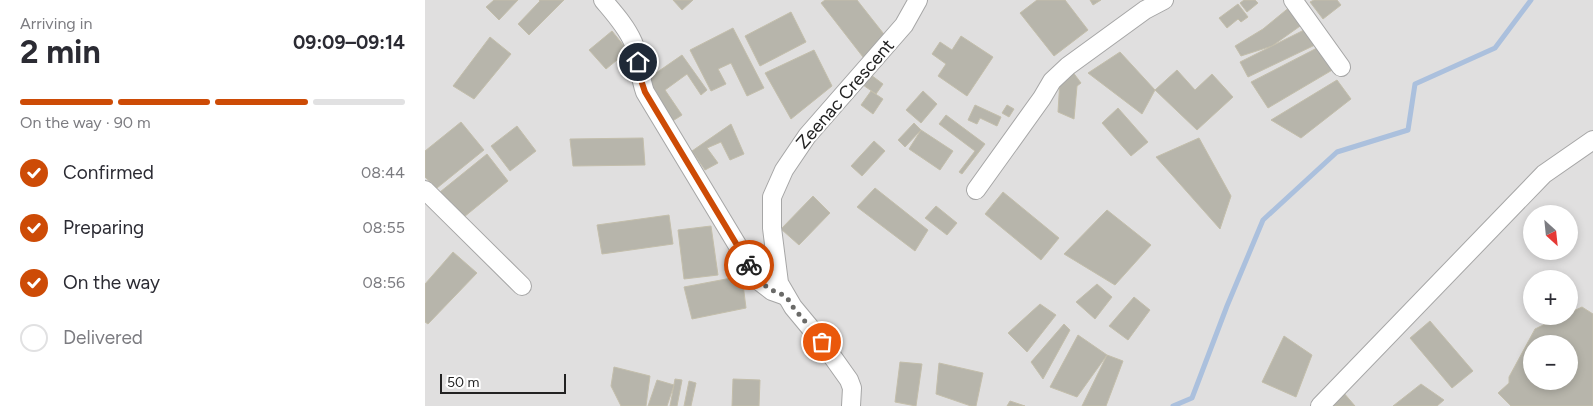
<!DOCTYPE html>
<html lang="en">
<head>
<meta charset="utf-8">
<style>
  body { margin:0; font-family:Figtree,sans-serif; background:#f7f7f7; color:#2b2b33; height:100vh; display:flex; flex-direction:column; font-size:19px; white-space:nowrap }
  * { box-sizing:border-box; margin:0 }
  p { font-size:16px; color:#7c7c81 }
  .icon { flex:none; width:28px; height:28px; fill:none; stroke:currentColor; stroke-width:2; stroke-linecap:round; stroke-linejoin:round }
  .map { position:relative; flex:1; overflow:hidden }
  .side { display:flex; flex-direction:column; background:#fff; width:425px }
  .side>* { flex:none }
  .needle { width:32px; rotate:153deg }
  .buttons { position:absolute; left:1098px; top:205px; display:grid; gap:10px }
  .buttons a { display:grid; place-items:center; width:55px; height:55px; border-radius:50%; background:#fff; box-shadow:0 2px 8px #0003; font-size:25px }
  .scale { position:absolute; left:15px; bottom:12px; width:126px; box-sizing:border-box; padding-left:5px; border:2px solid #222; border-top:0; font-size:14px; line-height:18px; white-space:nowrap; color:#222; -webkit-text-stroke:4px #fff; paint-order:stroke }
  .pin { position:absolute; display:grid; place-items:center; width:42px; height:42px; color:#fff; margin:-21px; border:2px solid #fff; border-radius:50%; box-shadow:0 1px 5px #0007 }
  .courier { position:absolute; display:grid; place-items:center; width:50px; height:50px; margin:-25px; border:4px solid #cd4b06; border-radius:50%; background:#fff; color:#222; box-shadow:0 1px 6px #0007 }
  .summary em { font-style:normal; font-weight:700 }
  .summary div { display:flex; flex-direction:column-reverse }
  .summary { display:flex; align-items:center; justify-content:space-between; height:85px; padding:0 20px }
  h1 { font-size:32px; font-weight:700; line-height:38px }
  .bar { display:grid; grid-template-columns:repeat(4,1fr); gap:8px 5px; align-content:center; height:60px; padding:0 20px }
  .bar i { height:6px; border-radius:4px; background:#e1e1e2 }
  .bar .active { background:#cd4b06 }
  .bar p { grid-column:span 4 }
  ol { padding:0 20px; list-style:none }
  li { display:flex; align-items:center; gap:15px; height:55px }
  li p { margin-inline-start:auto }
  li .icon { padding:5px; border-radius:50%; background:#cd4b06; color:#fff; stroke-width:4 }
  li:last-child { color:#7c7c81 }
  li i { width:28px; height:28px; border:2px solid #e1e1e2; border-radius:50% }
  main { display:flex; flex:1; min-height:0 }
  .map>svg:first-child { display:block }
</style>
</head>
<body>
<main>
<section class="side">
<div class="summary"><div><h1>2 min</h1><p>Arriving in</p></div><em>09:09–09:14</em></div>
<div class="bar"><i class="active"></i><i class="active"></i><i class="active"></i><i></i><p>On the way · 90 m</p></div>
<ol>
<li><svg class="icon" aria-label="check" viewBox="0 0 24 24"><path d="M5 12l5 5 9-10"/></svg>Confirmed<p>08:44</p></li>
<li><svg class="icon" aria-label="check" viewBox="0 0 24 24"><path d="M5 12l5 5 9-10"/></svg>Preparing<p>08:55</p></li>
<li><svg class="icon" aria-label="check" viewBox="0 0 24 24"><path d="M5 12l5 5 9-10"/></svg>On the way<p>08:56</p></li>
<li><i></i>Delivered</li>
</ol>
</section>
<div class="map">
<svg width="1168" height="406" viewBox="0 0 1168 406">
  <rect width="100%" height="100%" fill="#f1f1e9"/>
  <path fill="#e0dfdf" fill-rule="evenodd" d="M0 0H1168V406H0ZM1106 214H1144V251H1106ZM1106 279H1144V316H1106ZM1106 344H1144V381H1106Z"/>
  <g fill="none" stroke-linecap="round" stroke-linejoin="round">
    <path stroke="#abc0dd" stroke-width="5" d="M748 406 767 398 802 306 838 220 912 152 983 130 990 84 1070 48 1106 0"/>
  </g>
  <g fill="#b7b5ab" stroke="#c3beab" fill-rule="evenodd">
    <path d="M69 0H93L74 20 61 7Z"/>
    <path d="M114 0H139L104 35 93 24 115 1Z"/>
    <path d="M248 0H268L257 10Z"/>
    <path d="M400 0H432L462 38 438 57 396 3Z"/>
    <path d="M612 0H640L663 30 629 56 595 13Z"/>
    <path d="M665 0H676L668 5Z"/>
    <path d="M819 0H830L833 3 822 12 815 3Z"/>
    <path d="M889 0H912L916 5 898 19 885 2Z"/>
    <path d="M813 4 823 17 816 22 813 19 802 28 794 18Z"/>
    <path d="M866 6 878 24 847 46 816 56 810 46 838 29Z"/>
    <path d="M366 12 381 42 335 66 320 36Z"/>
    <path d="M308 28 339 88 322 96 306 63 293 69 301 84 286 91 265 50Z"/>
    <path d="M881 29 890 45 823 77 815 62Z"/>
    <path d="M187 31 203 51 181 69 164 50Z"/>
    <path d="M536 36 568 57 542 96 513 76 521 64 507 54 515 42 527 50Z"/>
    <path d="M65 37 86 54 49 99 28 86Z"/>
    <path d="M892 48 909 69 843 108 826 82Z"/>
    <path d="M389 50 407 86 366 119 340 73Z"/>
    <path d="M695 52 730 90 717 114 663 73Z"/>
    <path d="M257 55 282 90 276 95 262 74 240 90 257 115 246 122 218 82Z"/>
    <path d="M752 70 770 90 787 74 808 97 772 130 730 90Z"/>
    <path d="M647 71 656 83 652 86 649 119 633 112 635 79Z"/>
    <path d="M446 75 458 84 451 94 438 85Z"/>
    <path d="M912 80 926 99 876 138 846 120Z"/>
    <path d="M446 91 458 99 448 114 436 105Z"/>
    <path d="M498 91 512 104 496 123 481 110Z"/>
    <path d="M550 105 576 117 572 126 555 118 552 124 543 120Z"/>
    <path d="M582 105 589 109 584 117 577 113Z"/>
    <path d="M693 108 723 142 706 156 677 123Z"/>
    <path d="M521 115 560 144 537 174 534 172 550 151 514 124Z"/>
    <path d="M36 122 59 150 12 188 0 177V151Z"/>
    <path d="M489 123 496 130 480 147 473 140Z"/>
    <path d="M306 124 319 154 305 160 296 142 282 148 293 163 280 170 267 151Z"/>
    <path d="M92 126 111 151 85 171 66 146Z"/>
    <path d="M496 130 528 151 515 170 484 149Z"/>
    <path d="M218 138 220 165 148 166 145 139Z"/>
    <path d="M774 138 806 196 795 229 731 157Z"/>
    <path d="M449 141 460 151 437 176 426 166Z"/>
    <path d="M62 154 83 181 39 217 15 192Z"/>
    <path d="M450 188 503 230 490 251 432 207Z"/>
    <path d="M578 192 634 238 616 260 560 214Z"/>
    <path d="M388 196 405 213 374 245 356 229Z"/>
    <path d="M511 206 532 223 522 235 500 218Z"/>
    <path d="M682 210 726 245 690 285 639 254Z"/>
    <path d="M244 215 248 244 177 254 172 225Z"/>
    <path d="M286 226 293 275 259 279 253 230Z"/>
    <path d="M28 252 52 273 3 324 0 322V284Z"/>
    <path d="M317 276 321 308 267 319 259 287Z"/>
    <path d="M672 284 687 297 670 319 651 302Z"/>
    <path d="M709 297 725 310 703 340 684 326Z"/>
    <path d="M615 304 631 315 602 352 583 333Z"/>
    <path d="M1157 307 1168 314V406H1086L1073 393 1084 383V377L1110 329 1137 316H1144V313ZM1106 344H1144V381H1106Z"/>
    <path d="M1005 321 1048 371 1027 388 985 338Z"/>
    <path d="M639 324 645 330 618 379 606 362Z"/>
    <path d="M653 335 682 355 652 397 625 387Z"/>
    <path d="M859 336 887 355 871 397 837 382Z"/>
    <path d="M682 355 698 361 681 406H657Z"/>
    <path d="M475 362 497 364 491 406 470 402Z"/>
    <path d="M514 363 558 373 551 406H546L511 394Z"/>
    <path d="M189 367 225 376 221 406H196L186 386Z"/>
    <path d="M250 379 257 380 252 406H245Z"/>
    <path d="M308 379 335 380 334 406H307Z"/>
    <path d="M232 380 249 385 242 406H223Z"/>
    <path d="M264 381 271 383 266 406H259Z"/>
    <path d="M996 384 1019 400 1012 406H968Z"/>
    <path d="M918 392 930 406H902Z"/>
    <path d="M585 401 600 406H582Z"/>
  </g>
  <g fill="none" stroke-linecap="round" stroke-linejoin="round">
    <defs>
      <g id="minor">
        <path d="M178 0C189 13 201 26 208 42 214 58 214 75 220 92L334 281 347 291 361 296"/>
        <path d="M868 0 916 67"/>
        <path d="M0 190 97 286"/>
        <path d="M551 190 617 98 627 81 643 66 720 10 739 0"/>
        <path d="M426 406 427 388 424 380 397 342 368 307 354 283 347 228V197L359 170 382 136 479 25 493 0"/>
        <path d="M895 406 1119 174 1168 140"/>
      </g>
    </defs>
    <use href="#minor" stroke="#a6a6a6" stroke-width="20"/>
    <use href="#minor" stroke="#fff" stroke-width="18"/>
  </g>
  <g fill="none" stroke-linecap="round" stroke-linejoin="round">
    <path stroke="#6a6a68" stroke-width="5" stroke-dasharray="0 9" d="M324 265C335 283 341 289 361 296L368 307 397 342"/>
    <path stroke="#cd4b06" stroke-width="6" d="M213 62 215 77 220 92 324 265"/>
  </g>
  <g text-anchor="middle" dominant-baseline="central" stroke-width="4" stroke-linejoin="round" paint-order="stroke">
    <g font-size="18" fill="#222" stroke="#fff">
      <text transform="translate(420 94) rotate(-49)">Zeenac Crescent</text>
    </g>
  </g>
</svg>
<div class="buttons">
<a><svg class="needle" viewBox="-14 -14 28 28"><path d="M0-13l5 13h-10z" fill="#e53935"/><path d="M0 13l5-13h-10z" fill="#7c7c81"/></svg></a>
<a>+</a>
<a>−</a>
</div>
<div class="scale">50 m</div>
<div class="pin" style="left:397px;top:342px;background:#ea580c"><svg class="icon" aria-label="bag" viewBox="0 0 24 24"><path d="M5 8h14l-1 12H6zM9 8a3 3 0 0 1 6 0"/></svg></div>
<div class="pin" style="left:213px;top:62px;background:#1f2937"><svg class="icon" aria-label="home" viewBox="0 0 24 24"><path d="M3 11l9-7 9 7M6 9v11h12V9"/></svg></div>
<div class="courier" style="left:324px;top:265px"><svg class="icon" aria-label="bike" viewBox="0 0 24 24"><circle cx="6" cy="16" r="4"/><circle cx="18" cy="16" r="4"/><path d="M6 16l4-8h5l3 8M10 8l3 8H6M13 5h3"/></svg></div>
</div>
</main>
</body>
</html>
